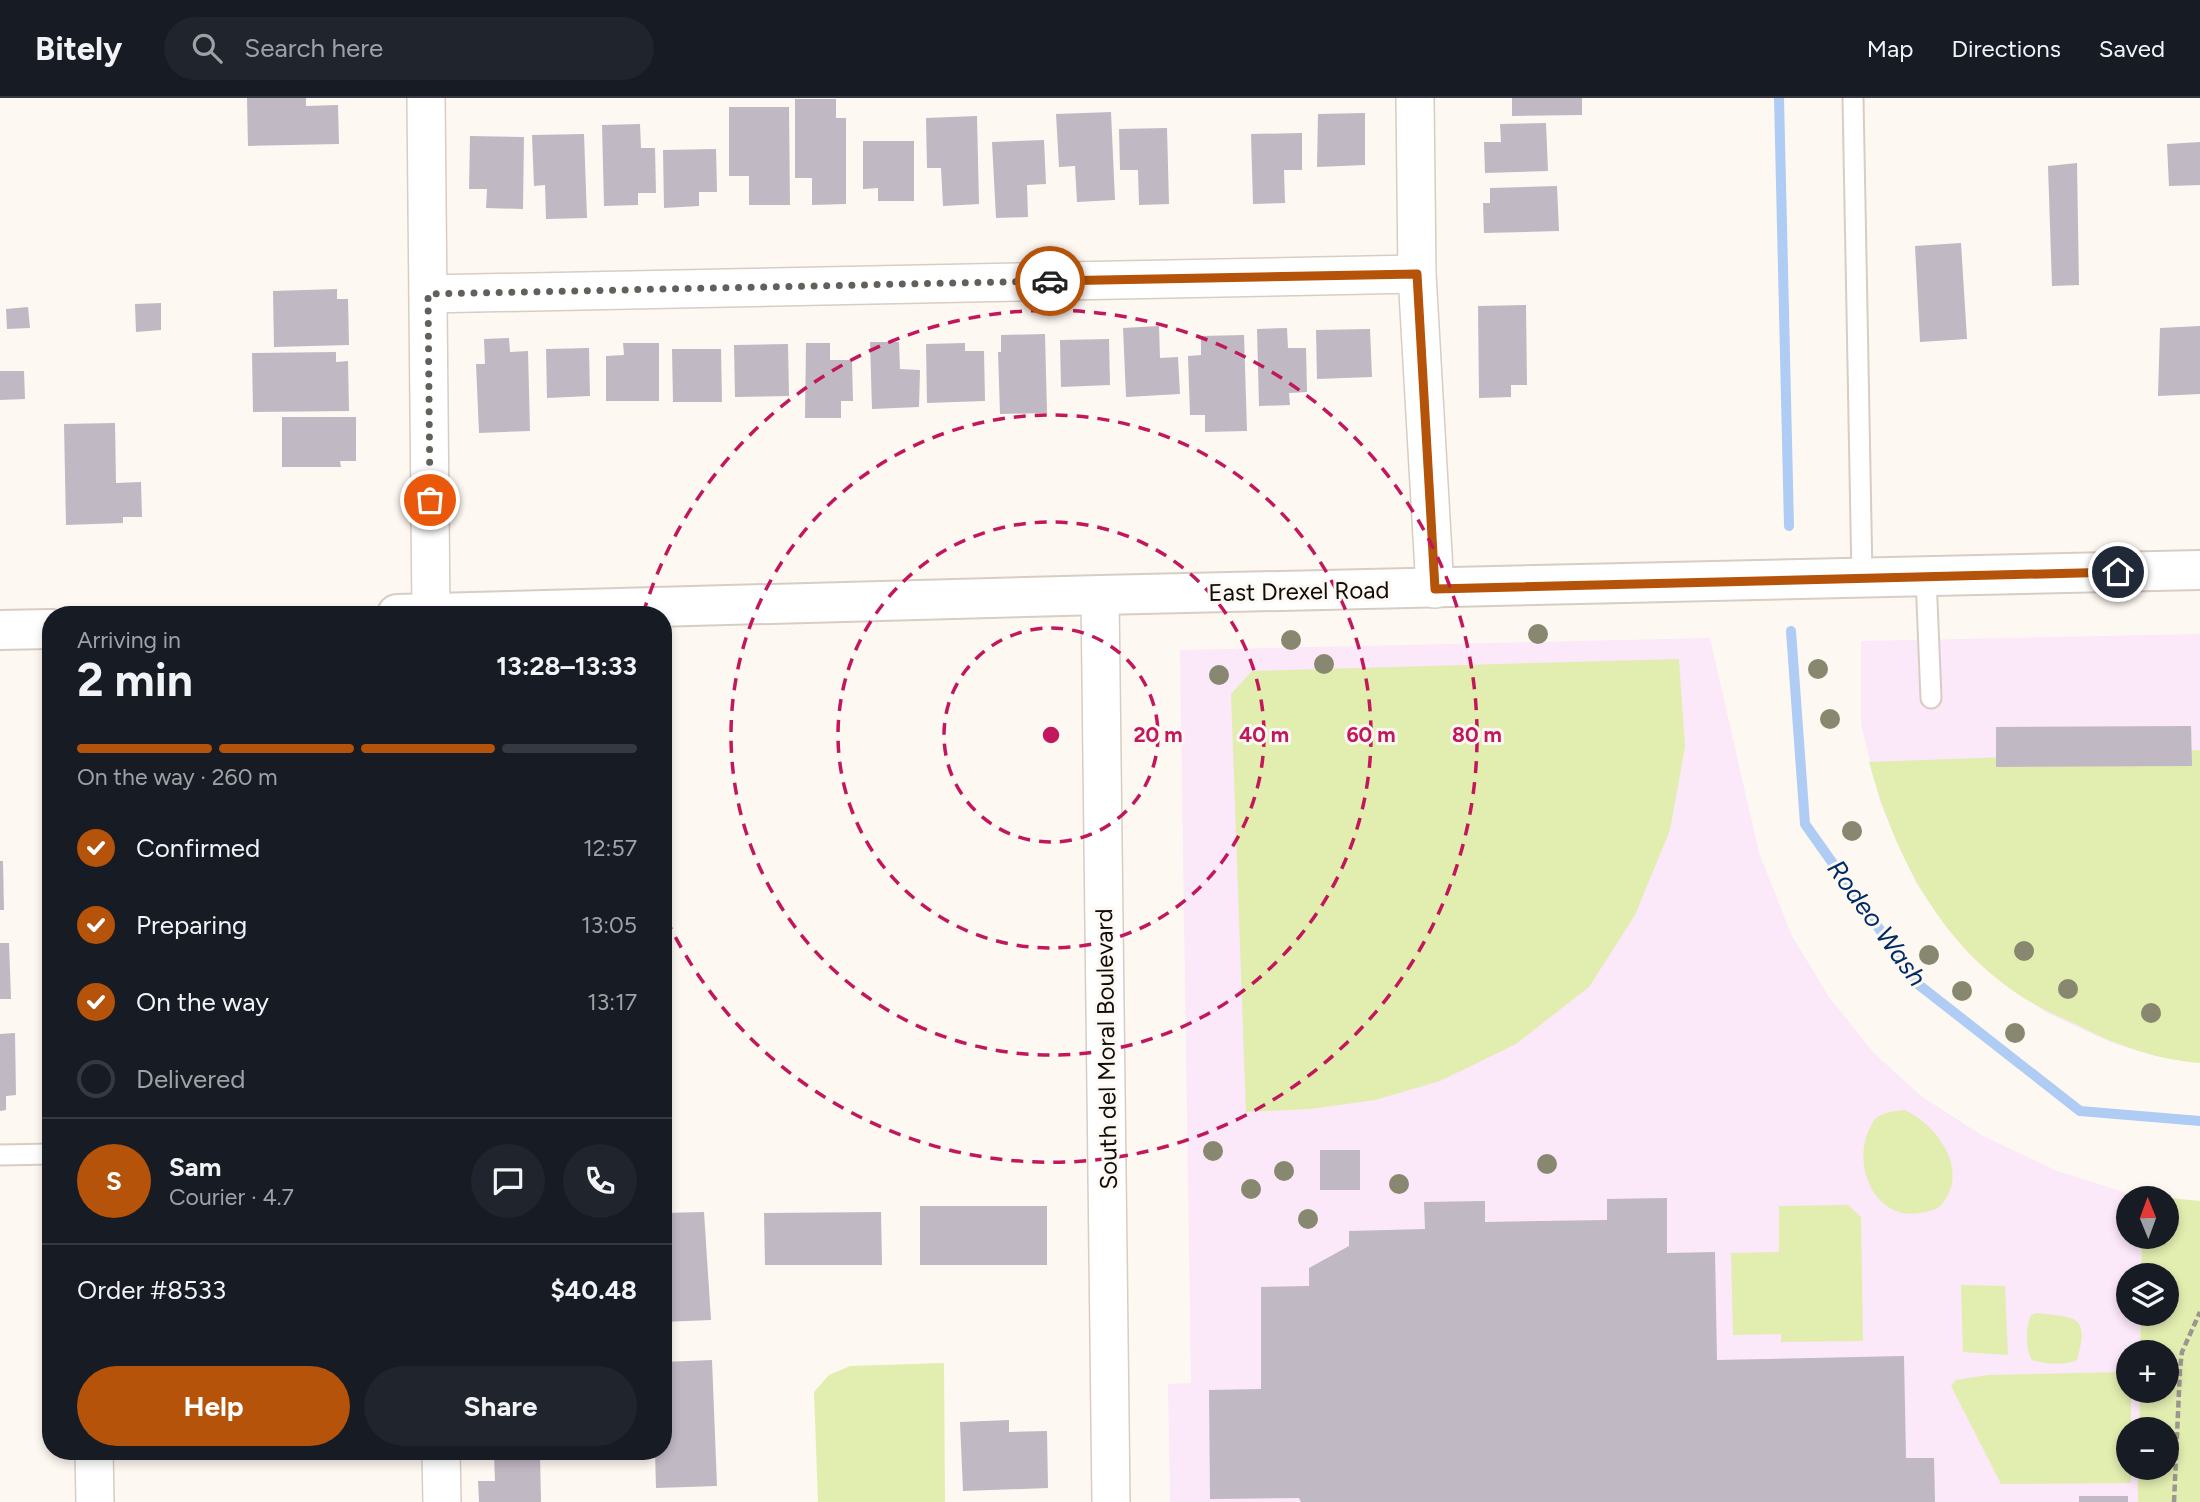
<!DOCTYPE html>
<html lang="en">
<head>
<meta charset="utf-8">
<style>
  body { margin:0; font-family:Figtree,sans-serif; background:#20242c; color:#f1f3f6; height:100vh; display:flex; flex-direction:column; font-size:26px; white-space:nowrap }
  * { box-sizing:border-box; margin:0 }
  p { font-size:23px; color:#9ea1a6 }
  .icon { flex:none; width:38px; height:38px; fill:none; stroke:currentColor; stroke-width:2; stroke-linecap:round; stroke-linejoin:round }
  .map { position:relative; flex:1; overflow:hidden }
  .details { position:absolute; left:42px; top:508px; width:630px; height:854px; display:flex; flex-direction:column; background:#171b24; border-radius:28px; box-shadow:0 4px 10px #0003 }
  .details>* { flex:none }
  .needle { width:46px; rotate:359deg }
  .controls { position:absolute; left:2116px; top:1088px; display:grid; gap:14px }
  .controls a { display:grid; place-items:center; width:63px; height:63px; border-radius:50%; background:#171b24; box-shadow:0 4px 10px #0003; font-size:35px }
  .pin { position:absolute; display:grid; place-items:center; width:60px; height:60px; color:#fff; margin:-30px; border:4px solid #fff; border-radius:50%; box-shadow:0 2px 7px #0007 }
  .courier { position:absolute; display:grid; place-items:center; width:70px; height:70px; margin:-35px; border:5px solid #b45309; border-radius:50%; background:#fff; color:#222; box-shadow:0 2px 9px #0007 }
  .headline em { font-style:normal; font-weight:700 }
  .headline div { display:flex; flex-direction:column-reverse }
  .headline { display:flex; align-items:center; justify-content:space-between; height:119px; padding:0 35px }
  h1 { font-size:46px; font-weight:700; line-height:52px }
  .bar { display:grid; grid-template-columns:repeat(4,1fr); gap:10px 7px; align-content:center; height:84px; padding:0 35px }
  .bar i { height:9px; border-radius:5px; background:#363941 }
  .bar .active { background:#b45309 }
  .bar p { grid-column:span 4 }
  .line { display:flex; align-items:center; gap:18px; padding:0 35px; border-top:2px solid #363941 }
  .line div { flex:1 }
  .round { display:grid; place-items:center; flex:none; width:74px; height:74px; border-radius:37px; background:#20242c }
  ol { padding:0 35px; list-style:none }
  li { display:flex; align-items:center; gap:21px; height:77px }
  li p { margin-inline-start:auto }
  li .icon { padding:7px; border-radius:50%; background:#b45309; color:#fff; stroke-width:4 }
  li:last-child { color:#9ea1a6 }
  li i { width:38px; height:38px; border:4px solid #363941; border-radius:50% }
  .action { display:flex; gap:14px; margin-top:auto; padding:14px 35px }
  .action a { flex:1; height:80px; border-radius:42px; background:#b45309; color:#fff; font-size:28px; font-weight:700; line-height:80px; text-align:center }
  .action a+a { background:#20242c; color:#f1f3f6 }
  header { display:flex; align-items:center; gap:42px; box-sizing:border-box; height:98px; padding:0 35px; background:#171b24; border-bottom:2px solid #363941 }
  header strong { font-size:33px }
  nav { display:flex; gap:38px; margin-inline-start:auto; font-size:24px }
  .search { width:490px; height:63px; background:#20242c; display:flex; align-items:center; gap:18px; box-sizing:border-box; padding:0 24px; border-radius:38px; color:#9ea1a6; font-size:26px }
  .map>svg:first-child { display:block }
</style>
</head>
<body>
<header>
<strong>Bitely</strong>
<div class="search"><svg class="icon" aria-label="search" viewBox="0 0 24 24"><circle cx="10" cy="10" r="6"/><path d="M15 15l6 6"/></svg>Search here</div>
<nav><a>Map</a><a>Directions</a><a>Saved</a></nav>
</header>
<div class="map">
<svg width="2200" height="1404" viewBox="0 0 2200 1404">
  <rect width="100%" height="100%" fill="#fef8f2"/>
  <g fill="#fbe8f9">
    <path d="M2200 536V965L2155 958 2110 944 2047 915 2005 887 1971 858 1945 827 1916 785 1880 704 1861 626V543Z"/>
    <path d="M1710 540 1759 755 1792 838 1829 899 1873 954 1921 998 1983 1038 2057 1073 2133 1097 2135 1101H2128V1139H2142L2141 1178H2128V1216H2141L2140 1255H2128V1293H2140L2139 1332H2128V1370H2138V1404H1170L1168 1286 1191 1285 1180 552Z"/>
  </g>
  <g fill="#e2edb0">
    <path d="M1679 561 1685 649 1670 732 1635 817 1589 889 1516 946 1440 983 1375 1002 1310 1011 1246 1014 1231 596 1252 573Z"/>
    <path d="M2200 652V965C2158 962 2116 947 2079 928 2053 916 2027 904 2005 887 1933 833 1892 749 1869 664Z"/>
    <path d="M1904 1012C1931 1023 1960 1059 1951 1089 1948 1098 1944 1106 1936 1111 1931 1113 1925 1114 1920 1115 1875 1123 1852 1067 1869 1032 1870 1031 1873 1023 1874 1022 1882 1014 1894 1013 1904 1012Z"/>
    <path d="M2142 1097 2200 1103V1404H2138V1370H2166V1332H2139L2140 1293H2166V1255H2140L2141 1216H2166V1178H2141L2142 1139H2166V1101H2142Z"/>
    <path d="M1848 1107 1861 1119 1863 1243 1781 1244V1236L1733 1237 1731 1155 1779 1154V1108Z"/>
    <path d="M1961 1187 2005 1188 2008 1257 1963 1254Z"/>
    <path d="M2037 1215C2076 1220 2090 1216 2077 1262 2064 1268 2045 1266 2032 1262 2025 1251 2026 1229 2031 1217Z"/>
    <path d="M944 1265 945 1404H818L814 1294 829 1277 850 1268Z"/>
    <path d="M2128 1274V1293H2131V1332H2128V1370H2131V1385L2001 1386 1951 1288 1956 1282 1988 1277Z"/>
  </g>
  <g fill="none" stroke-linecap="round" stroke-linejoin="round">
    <g stroke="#afccf5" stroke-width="10">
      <path d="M1779 0 1789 428"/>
      <path d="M1791 533 1805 726 1919 887 2080 1013 2200 1023"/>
    </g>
  </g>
  <g fill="#c0b8c3">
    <path d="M247 0H306V8L338 7 339 46 248 48Z"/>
    <path d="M1512 0H1582V17L1512 18Z"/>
    <path d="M795 1H836V20H846V106L812 107V80H795Z"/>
    <path d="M729 9H789L790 107H749V78H729Z"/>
    <path d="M1111 14 1115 102 1077 104 1075 68 1059 69 1056 16Z"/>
    <path d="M1365 15V67L1317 69 1318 16Z"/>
    <path d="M977 18 979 106 943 108 941 70H927L926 20Z"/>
    <path d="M1546 25 1548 73 1485 75 1484 44H1501L1500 26Z"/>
    <path d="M640 26 641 50H655L656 95H638V107L604 108 602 27Z"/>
    <path d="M1167 30 1169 106 1139 107 1138 72H1120L1119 31Z"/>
    <path d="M1302 35V72H1284L1285 105 1253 106 1251 36Z"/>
    <path d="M584 36 587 120 546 121 545 87 534 88 532 37Z"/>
    <path d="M470 38 524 39 523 111 486 110 487 91H469Z"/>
    <path d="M1044 42 1046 86 1027 87 1028 119 996 120 992 44Z"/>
    <path d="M863 43H914V103H878V90L863 91Z"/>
    <path d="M2200 44V87L2169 88 2167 46Z"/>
    <path d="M716 51 717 94H699V108L664 110 663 52Z"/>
    <path d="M2077 65 2079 187 2052 188 2048 68Z"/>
    <path d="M1557 88 1559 133 1484 135 1483 105H1490V90Z"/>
    <path d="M1961 145 1967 241 1920 244 1915 148Z"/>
    <path d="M337 191V201H348L349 247 274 249 273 193Z"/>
    <path d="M161 205V232L136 234 135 206Z"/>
    <path d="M1526 207 1527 287H1511V299L1479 300 1478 208Z"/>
    <path d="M28 209 30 230 7 231 6 211Z"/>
    <path d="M1159 228 1160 260 1178 259 1180 296 1126 299 1123 230Z"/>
    <path d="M2200 228V296L2158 298 2160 230Z"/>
    <path d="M1287 230 1288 250H1306L1307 294 1289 295 1290 307 1259 308 1257 231Z"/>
    <path d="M1370 231 1372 279 1317 281 1316 232Z"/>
    <path d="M1045 236 1047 315 1000 316 998 254H1001V237Z"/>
    <path d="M1244 237 1247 333 1205 334V317H1190L1188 258 1201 257V238Z"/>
    <path d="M509 240 510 254 528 253 530 333 479 335 476 266H485L484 241Z"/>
    <path d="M1109 241 1110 287 1061 289 1060 242Z"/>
    <path d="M870 244H899L900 271 920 272 919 309 872 311Z"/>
    <path d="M623 245H659V303H606V258L624 257Z"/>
    <path d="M806 245H830V262H852L853 303H841V320H805Z"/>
    <path d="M965 245V253H984L985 303 927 305 926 246Z"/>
    <path d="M788 246 789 298 735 299 734 247Z"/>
    <path d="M589 250 590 298 547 300 546 251Z"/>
    <path d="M672 251H721L722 304H673Z"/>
    <path d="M336 254V264L348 263 349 313 253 314 252 255Z"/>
    <path d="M0 273H24L25 301 0 302Z"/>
    <path d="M282 319H356V363H340L341 369H282Z"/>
    <path d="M115 325 116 385 141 384 142 419H123V425L66 427 64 326Z"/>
    <path d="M2191 628 2192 668 1996 669V629Z"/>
    <path d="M0 763H3L4 812H0Z"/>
    <path d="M0 845H9L11 901H0Z"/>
    <path d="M15 935 16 997 6 998V1012L0 1013V936Z"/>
    <rect x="1320" y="1052" width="40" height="40"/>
    <path d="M1667 1100V1155L1715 1154 1717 1262 1904 1258 1906 1360H1934L1935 1404H1301L1299 1400 1210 1401 1209 1292 1261 1291V1189L1309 1188V1170L1349 1148V1133L1425 1131 1424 1104 1485 1103V1124L1607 1122V1101Z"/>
    <rect x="920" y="1108" width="127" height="59"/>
    <path d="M704 1114 711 1222 663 1224V1115Z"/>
    <path d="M881 1114 882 1167H765L764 1115Z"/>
    <path d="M712 1262 717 1388 656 1390 655 1353H663V1264Z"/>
    <path d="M1009 1322V1334L1047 1333 1048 1390 963 1393 960 1324Z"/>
    <path d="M540 1356 541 1404H479L478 1383H495L494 1358Z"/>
    <rect x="2079" y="1398" width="49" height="6"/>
  </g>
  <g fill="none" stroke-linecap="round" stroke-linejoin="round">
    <defs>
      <g id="service">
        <path d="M1853 0 1862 480"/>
        <path d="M1926 479 1931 600"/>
        <path d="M0 1057 51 1056"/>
      </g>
      <g id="minor">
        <path d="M426 0 431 516"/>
        <path d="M1415 0 1417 176 1435 491"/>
        <path d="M428 196 1417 176"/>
        <path d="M1100 497 1111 1404"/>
        <path d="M94 1353 95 1404"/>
        <path d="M441 1353 442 1404"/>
      </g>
      <g id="tertiary">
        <path d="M397 516 1100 497 2200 472"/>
        <path d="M0 532 51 531"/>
      </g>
    </defs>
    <use href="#service" stroke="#d8cdc3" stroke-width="23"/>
    <use href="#minor" stroke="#d8cdc3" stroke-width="40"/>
    <use href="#tertiary" stroke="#d8cdc3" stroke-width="42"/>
    <path stroke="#9b9691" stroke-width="4.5" stroke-dasharray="7 3.5" stroke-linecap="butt" d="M2174 1404 2180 1271 2182 1254 2200 1214"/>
    <use href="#service" stroke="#fff" stroke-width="19"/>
    <use href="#minor" stroke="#fff" stroke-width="37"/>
    <use href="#tertiary" stroke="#fff" stroke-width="38"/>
  </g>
  <g fill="#888871">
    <circle cx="1538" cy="536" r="10"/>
    <circle cx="1291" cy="542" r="10"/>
    <circle cx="1324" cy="566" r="10"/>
    <circle cx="1818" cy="571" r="10"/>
    <circle cx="1219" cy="577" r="10"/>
    <circle cx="1830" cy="621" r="10"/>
    <circle cx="1852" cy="733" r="10"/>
    <circle cx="2024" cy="853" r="10"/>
    <circle cx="1929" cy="857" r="10"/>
    <circle cx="2068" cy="891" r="10"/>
    <circle cx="1962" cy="893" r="10"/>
    <circle cx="2151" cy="915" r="10"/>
    <circle cx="2015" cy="935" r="10"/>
    <circle cx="1213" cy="1053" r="10"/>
    <circle cx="1547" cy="1066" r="10"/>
    <circle cx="1284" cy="1073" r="10"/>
    <circle cx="1399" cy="1086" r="10"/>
    <circle cx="1251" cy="1091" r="10"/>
    <circle cx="1308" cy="1121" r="10"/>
  </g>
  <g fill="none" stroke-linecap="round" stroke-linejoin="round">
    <path stroke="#635f5b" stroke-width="7" stroke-dasharray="0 12.6" d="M430 402 428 196 1050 183"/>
    <path stroke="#b45309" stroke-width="9" d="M1050 183 1417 176 1435 491 2118 474"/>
  </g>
  <g fill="none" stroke="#c2185b" stroke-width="3.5" stroke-dasharray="12 9">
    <circle cx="1051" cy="637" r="107"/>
    <circle cx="1051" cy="637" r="213"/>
    <circle cx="1051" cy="637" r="320"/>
    <path d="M643 516A426 426 0 1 1 663 814"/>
  </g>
  <g text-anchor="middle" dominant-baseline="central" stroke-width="6" stroke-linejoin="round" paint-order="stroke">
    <g font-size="24" fill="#0f0c09" stroke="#fef8f2">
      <text transform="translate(1299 493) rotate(-1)">East Drexel Road</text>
      <text transform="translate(1106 951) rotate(-91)">South del Moral Boulevard</text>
    </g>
    <g font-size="26" font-style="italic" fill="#002c66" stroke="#fef8f2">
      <text transform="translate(1877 825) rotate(54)">Rodeo Wash</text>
    </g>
  </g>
  <circle cx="1051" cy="637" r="10" fill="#c2185b" stroke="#fef8f2" stroke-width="3.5"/>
  <g font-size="21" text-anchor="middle" font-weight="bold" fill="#c2185b" stroke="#fef8f2" stroke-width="6" stroke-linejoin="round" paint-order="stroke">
    <text x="1158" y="644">20 m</text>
    <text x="1264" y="644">40 m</text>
    <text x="1371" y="644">60 m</text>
    <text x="1477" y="644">80 m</text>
  </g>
</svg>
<div class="controls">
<a><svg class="needle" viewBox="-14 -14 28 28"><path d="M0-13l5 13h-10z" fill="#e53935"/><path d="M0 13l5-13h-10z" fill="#9ea1a6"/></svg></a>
<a><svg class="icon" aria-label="layers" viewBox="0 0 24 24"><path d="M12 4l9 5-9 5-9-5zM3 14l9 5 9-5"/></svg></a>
<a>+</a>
<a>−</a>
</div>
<div class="pin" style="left:430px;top:402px;background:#ea580c"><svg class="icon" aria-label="bag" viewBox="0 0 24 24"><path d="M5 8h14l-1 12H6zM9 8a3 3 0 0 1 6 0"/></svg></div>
<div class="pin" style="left:2118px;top:474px;background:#1f2937"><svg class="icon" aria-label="home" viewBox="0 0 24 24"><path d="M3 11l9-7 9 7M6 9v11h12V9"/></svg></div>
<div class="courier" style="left:1050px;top:183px"><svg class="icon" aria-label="car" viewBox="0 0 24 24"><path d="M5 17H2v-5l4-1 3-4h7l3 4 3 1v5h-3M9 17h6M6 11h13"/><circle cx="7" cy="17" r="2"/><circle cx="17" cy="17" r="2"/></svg></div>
<section class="details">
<div class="headline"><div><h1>2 min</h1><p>Arriving in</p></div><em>13:28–13:33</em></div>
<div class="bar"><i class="active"></i><i class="active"></i><i class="active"></i><i></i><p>On the way · 260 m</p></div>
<ol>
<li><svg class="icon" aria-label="check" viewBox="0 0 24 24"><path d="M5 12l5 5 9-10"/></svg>Confirmed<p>12:57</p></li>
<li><svg class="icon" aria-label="check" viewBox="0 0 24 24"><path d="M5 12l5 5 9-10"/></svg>Preparing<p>13:05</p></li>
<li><svg class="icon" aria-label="check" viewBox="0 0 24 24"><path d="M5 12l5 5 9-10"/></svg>On the way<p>13:17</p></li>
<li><i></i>Delivered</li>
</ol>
<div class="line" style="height:126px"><b class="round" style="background:#b45309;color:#fff">S</b><div><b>Sam</b><p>Courier · 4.7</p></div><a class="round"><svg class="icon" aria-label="chat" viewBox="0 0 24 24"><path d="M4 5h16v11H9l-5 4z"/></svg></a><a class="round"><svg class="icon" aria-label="phone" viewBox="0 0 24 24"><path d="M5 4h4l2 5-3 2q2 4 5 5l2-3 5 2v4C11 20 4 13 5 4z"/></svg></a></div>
<div class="line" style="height:91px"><div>Order #8533</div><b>$40.48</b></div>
<div class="action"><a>Help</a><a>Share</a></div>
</section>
</div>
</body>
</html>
